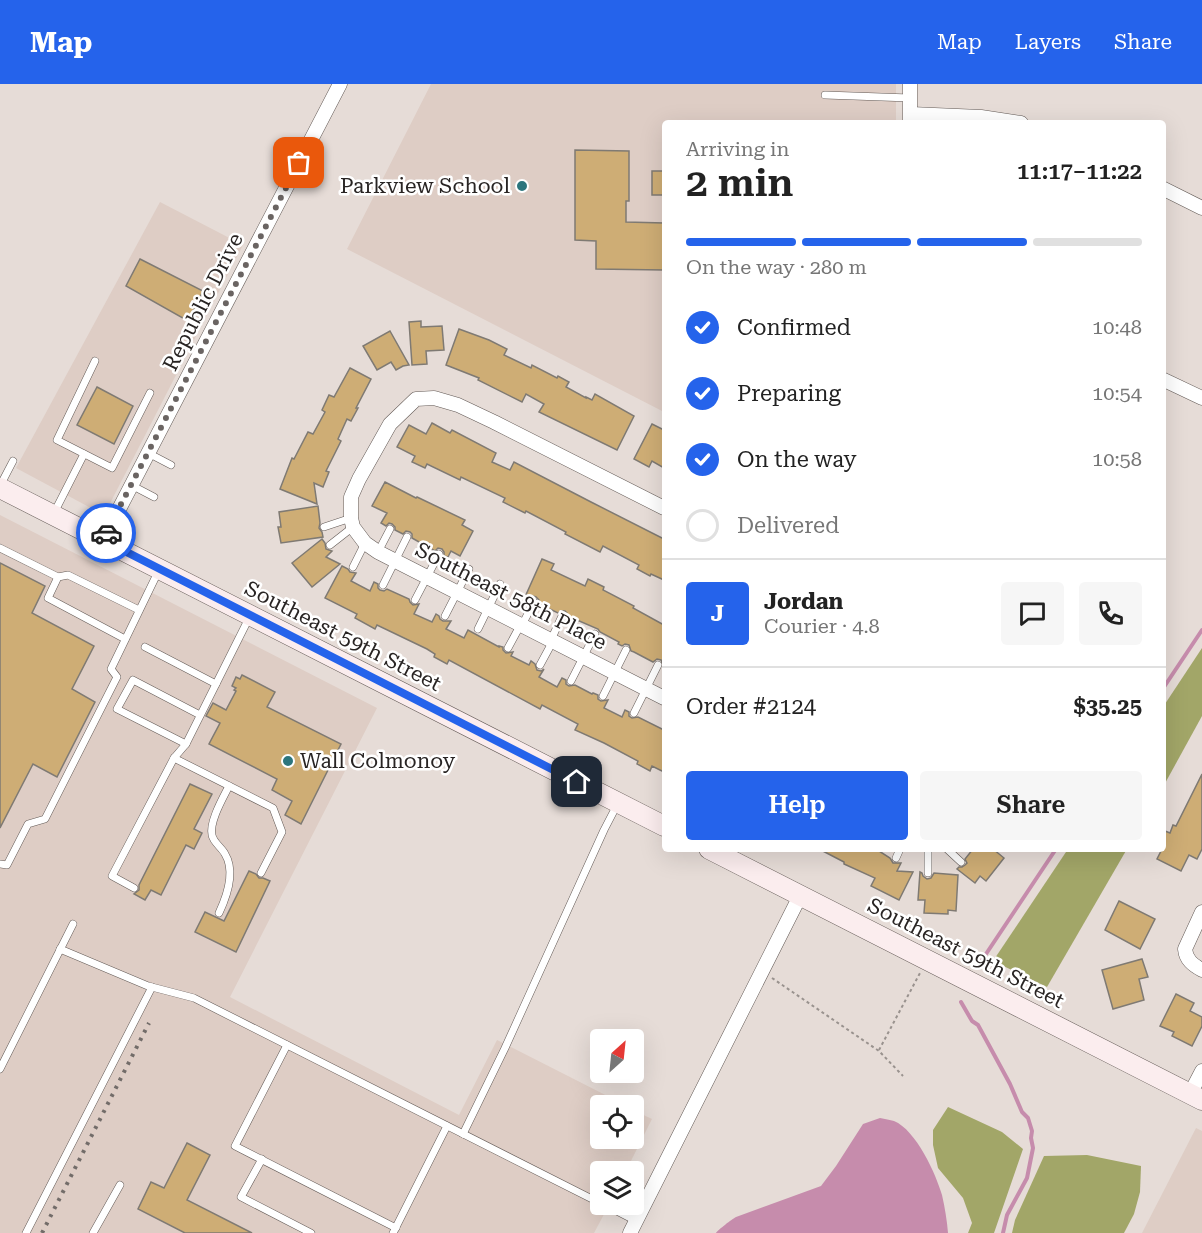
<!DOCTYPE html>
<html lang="en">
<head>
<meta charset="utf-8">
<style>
  body { margin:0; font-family:"Roboto Serif",serif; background:#f6f6f6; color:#222; height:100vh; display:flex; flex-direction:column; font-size:22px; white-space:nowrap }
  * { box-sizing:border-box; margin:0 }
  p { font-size:20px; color:#767676 }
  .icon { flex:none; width:33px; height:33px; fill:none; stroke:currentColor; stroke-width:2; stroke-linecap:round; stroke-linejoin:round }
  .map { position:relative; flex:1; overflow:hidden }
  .drawer { position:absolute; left:662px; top:36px; width:504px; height:732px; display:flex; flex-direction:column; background:#fff; border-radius:6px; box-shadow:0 6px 24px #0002 }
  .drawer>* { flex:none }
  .needle { width:39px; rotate:27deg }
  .fabs { position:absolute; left:590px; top:945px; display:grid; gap:12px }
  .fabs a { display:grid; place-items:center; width:54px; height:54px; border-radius:6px; background:#fff; box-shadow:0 6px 24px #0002; font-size:30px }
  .pin { position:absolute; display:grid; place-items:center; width:51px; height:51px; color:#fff; margin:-26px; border-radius:12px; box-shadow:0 3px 9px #0006 }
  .courier { position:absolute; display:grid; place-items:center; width:60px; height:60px; margin:-30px; border:4px solid #2563eb; border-radius:50%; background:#fff; color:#222; box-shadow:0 2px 8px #0007 }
  .summary em { font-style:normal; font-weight:600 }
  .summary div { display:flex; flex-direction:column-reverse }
  .summary { display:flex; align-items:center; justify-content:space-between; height:102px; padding:0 24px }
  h1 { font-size:39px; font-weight:600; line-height:45px }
  .bar { display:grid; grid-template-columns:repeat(4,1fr); gap:9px 6px; align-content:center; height:72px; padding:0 24px }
  .bar i { height:8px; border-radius:4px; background:#e0e0e0 }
  .bar .active { background:#2563eb }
  .bar p { grid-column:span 4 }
  .line { display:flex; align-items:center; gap:15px; padding:0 24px; border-top:2px solid #e0e0e0 }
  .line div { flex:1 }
  .round { display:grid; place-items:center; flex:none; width:63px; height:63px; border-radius:6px; background:#f6f6f6 }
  ol { padding:0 24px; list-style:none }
  li { display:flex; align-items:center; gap:18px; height:66px }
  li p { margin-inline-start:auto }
  li .icon { padding:6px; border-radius:50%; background:#2563eb; color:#fff; stroke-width:4 }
  li:last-child { color:#767676 }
  li i { width:33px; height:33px; border:3px solid #e0e0e0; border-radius:50% }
  .cta { display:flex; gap:12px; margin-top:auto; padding:12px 24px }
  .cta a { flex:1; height:69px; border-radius:6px; background:#2563eb; color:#fff; font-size:24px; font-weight:600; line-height:69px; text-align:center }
  .cta a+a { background:#f6f6f6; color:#222 }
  header { display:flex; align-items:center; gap:36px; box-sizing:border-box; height:84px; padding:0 30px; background:#2563eb; color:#fff }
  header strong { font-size:28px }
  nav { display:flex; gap:33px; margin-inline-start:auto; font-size:21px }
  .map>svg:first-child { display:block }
</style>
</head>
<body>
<header>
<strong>Map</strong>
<nav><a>Map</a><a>Layers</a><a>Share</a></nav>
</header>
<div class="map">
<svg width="1202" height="1149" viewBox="0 0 1202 1149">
  <rect width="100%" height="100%" fill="#e6dcd7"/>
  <g fill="#decdc5">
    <path d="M431 0H896V39H664V328L347 165Z"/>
    <path d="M160 118 243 161 104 431 16 384Z"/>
    <path d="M0 431 377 624 230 913 459 1031 497 956 625 1021 600 1022V1054H633V1026L652 1035 626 1087 600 1088V1120L609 1121 594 1149H0Z"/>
    <path d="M1196 1044 1202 1047V1149H1142Z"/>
  </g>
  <g fill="#a2a668">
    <path d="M1202 564V632L1163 703V623Z"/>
    <path d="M1068 765H1127L1047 903 993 877Z"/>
    <path d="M948 1023 1002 1048 1023 1065 994 1149H968L972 1139 963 1114 938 1084 933 1061V1046Z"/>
    <path d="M1087 1071 1141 1082 1140 1108 1134 1130 1124 1149H1012L1015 1136 1044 1072Z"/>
  </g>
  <path fill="#c68cac" d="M880 1034C885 1035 890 1036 894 1037 916 1046 936 1090 942 1111 945 1124 947 1137 948 1149H716C718 1146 732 1135 736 1133L821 1102 836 1082 863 1040Z"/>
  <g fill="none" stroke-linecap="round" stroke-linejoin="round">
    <g stroke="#c68cac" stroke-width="4">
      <path d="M1162 606 1202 546"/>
      <path d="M980 879 1056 765"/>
      <path d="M961 918 972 937 978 941 1010 1000 1022 1028 1028 1034 1032 1047 1031 1054 1033 1064 1027 1094 1007 1131 1003 1149"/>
    </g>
  </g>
  <g fill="#cead75" stroke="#7f7a73" stroke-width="1.5">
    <path d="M575 66 629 67V117H626V138L664 139V186L596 185V157L575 156Z"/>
    <rect x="652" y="87" width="12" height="24"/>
    <path d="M140 175 203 207 188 237 126 202Z"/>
    <path d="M421 237V243L442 242 444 266 426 267 427 280 412 281 409 238Z"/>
    <path d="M459 245 489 256 507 265 504 271 531 284 532 281 557 294 558 292 569 298 566 303 586 314V313L592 316 595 310 634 332 617 366 539 328 544 320 526 310 522 318 478 296 479 294 446 281Z"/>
    <path d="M390 247 409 281 403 282 396 286 391 278 377 286 363 262Z"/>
    <path d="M350 284 371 295 356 324H358L351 337 347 335 338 355 341 357 326 387 329 388 323 403 314 399 317 420 280 405 292 374 294 375 308 348 313 350 325 328 322 326 329 311 334 313Z"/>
    <path d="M97 303 133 322 114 360 77 341Z"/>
    <path d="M432 339 450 349 452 346 496 369 492 378 510 386 514 378 591 418 664 455V496L651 490 650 492 637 485 639 481 603 462 600 468 565 450 566 448 526 427 525 429 503 418 505 414 461 393 460 396 427 380 425 384 412 378 415 372 397 363 409 341 426 350Z"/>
    <path d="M652 340 664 346V384L652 377 649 383 634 375Z"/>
    <path d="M385 398 416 414 417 413 465 436 462 441 473 447 460 472 451 467 448 473 444 472V468L442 465 438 464 435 467 412 454V450L410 448 406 447 403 450 395 446V443L392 440 389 439 386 442 381 439 387 429 372 422Z"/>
    <path d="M318 422 320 439 319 444 322 448 323 453 281 459 278 443H281L279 428Z"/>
    <path d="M322 455 325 459 326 465 332 467 326 473 340 480 312 503 292 479Z"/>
    <path d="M542 475 554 480 551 486 585 502 588 495 604 503 603 506 634 522 633 524 664 541V584L661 576 657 575 653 578 634 568 631 567 629 561 625 560 622 562 618 560 619 558 600 548 598 545 577 536 576 538 567 534V529L565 527H561L558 529 539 520V516L536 513 533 512 529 515 525 513Z"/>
    <path d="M0 479 45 502 32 529 94 562 72 605 95 618 57 693 33 680 0 744Z"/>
    <path d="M342 482 348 485 350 488 356 489 351 497 370 507 374 498 378 500V504L380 506 384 507 387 505 409 515 410 518 413 521 419 520 414 530 432 538 436 530 439 532 440 535 443 537H451L446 545 464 554 468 546 499 563V562L503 563V566L506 569 513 568 511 572 529 581 531 577 535 580 537 586 541 587 544 585 539 593 557 603 562 594 566 596V600L569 602 575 601 592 610 593 609 598 611V615L601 617 608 616 604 624 622 633 625 626 629 628V632L632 634 638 633 664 646V688L652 682 650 687 637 680 638 677 604 659 575 646 578 640 542 621 540 625 449 576 447 580 434 573 435 570 427 565 377 541 375 545 355 534 357 530 325 514Z"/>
    <path d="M242 591 275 608 267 623 341 660 301 740 285 731 292 717 272 706 277 695 209 660 220 639 206 632 213 619 226 626 236 607 234 606 236 604 232 602 236 593 240 595Z"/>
    <path d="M1202 690V765L1197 775 1189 771 1181 787 1157 775 1162 765V752L1165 747 1170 749 1173 741 1176 742Z"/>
    <path d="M190 700 212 710 194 745 202 749 194 765 186 761 161 811 151 806 145 816 134 810 139 806V801Z"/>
    <path d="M819 765H876L890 774 893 779H901L897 787 913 788 899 816 871 802 875 794 844 780V778Z"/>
    <path d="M973 765H993L1004 774 986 797 980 792 975 799 957 785 959 783H962L965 781 967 779 965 775Z"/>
    <path d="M249 787 256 790 259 794H263L270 797 236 868 195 848 205 828 224 837Z"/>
    <path d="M920 788 922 789 923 792 927 795 931 794 934 789 958 791 956 827 948 826V830L924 829 925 816H918Z"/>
    <path d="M1119 817 1155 835 1140 865 1105 846Z"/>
    <path d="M1142 875 1148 893 1139 895 1144 916 1113 925 1102 886Z"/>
    <path d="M1176 910 1194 919 1190 927 1202 933V942L1192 962 1172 952 1174 948 1160 942Z"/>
    <path d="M187 1059 210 1071 187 1116 252 1149H185L138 1125 151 1098 164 1104Z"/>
  </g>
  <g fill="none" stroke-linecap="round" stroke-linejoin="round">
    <defs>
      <g id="lane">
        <path d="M825 11 910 14"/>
        <path d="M95 277 57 356 112 384 150 309"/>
        <path d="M148 369 171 381"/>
        <path d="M131 401 154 413"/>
        <path d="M0 402 13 377"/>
        <path d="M54 429 84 370"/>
        <path d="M324 443 351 434"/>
        <path d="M330 461 353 443"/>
        <path d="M0 464 58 493"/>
        <path d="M378 468 390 445"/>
        <path d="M353 483 365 459"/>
        <path d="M383 501 407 453"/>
        <path d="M415 516 439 470"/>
        <path d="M445 532 469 485"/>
        <path d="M522 541 534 518"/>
        <path d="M478 545 500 500"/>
        <path d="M125 555 48 514 58 493 68 491 139 526"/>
        <path d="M551 556 562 532"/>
        <path d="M145 563 216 600"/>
        <path d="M508 564 521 540"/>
        <path d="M540 581 553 557"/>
        <path d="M571 597 595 550"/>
        <path d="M603 612 626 566"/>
        <path d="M634 629 658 581"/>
        <path d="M186 660 117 625 133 596 200 631"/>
        <path d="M174 674 273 724 282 748 261 789"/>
        <path d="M928 765V789"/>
        <path d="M947 765 961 778"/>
        <path d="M896 774 900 765"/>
        <path d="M0 780 7 781 28 740 45 735 117 593 111 585 158 488"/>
        <path d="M134 804 112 792 174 674 186 660 249 534"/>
        <path d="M219 829C227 812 236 788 225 770 222 764 213 758 212 751 209 738 223 714 229 702"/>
        <path d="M60 865 148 902 194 914 600 1119"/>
        <path d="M287 961 235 1062 396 1144"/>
        <path d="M0 985 73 840"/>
        <path d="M463 1050 505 964 604 746 617 721"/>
        <path d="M262 1075 241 1113 311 1149"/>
        <path d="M603 1120 636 1137"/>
        <path d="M26 1149 152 903"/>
        <path d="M93 1149 120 1101"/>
        <path d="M393 1149 447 1042"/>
      </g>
      <g id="street">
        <path d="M910 0V37"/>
        <path d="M911 30 981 33 1021 39"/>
        <path d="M1162 104 1202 124"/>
        <path d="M1162 295 1202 314"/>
        <path d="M664 424 494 338 458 321 434 314 416 315 390 340 359 395 351 413V434L353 443 365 459 378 468 664 614"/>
        <path d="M103 456 340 0"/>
        <path d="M1202 828 1185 865C1186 876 1193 881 1202 886"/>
        <path d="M1190 1010 1202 987"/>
        <path d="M630 1149 800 812"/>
      </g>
      <g id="secondary">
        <path d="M0 404 664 742"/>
        <path d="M709 765 1202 1016"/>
      </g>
    </defs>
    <use href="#lane" stroke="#635a56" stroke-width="8"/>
    <use href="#street" stroke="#635a56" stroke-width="15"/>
    <use href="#secondary" stroke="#635a56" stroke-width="21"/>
    <g stroke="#99928e" stroke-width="2" stroke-dasharray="3 3" stroke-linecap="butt">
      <path d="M772 894 879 967 903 992"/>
      <path d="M879 966 920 889"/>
    </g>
    <use href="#lane" stroke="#fff" stroke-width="7"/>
    <use href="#street" stroke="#fff" stroke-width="14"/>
    <use href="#secondary" stroke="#fbedee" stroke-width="20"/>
    <path stroke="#726c69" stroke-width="4" stroke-dasharray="3 6" stroke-linecap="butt" d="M42 1149 149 939"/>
  </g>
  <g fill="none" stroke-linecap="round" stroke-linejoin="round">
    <path stroke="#6a6462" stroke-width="6" stroke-dasharray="0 10.8" d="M106 449 299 79"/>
    <path stroke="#2563eb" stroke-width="8" d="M106 449 103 456 577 698"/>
  </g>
  <g fill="#2c757d" stroke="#fff" stroke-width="2">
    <circle cx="522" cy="102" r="6"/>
    <circle cx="288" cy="677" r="6"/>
  </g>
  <g text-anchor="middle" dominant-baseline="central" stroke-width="5" stroke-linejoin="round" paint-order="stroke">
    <g font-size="21" fill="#282423" stroke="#fff" text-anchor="end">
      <text x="510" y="102">Parkview School</text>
      <text x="300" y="677" text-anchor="start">Wall Colmonoy</text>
    </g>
    <g font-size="21" fill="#282423" stroke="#fff">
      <text transform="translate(203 218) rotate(-63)">Republic Drive</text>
      <text transform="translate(511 512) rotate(27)">Southeast 58th Place</text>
      <text transform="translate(343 552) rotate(27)">Southeast 59th Street</text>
      <text transform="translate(966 869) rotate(27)">Southeast 59th Street</text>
    </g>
  </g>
</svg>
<div class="fabs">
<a><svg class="needle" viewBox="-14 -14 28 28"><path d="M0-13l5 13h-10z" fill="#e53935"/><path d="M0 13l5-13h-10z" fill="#767676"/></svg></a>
<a><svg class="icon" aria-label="locate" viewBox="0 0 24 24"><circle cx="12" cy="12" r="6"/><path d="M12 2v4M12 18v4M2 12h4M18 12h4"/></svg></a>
<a><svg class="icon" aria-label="layers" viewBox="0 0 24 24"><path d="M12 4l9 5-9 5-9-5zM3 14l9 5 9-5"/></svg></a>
</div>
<div class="pin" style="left:299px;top:79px;background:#ea580c"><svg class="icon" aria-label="bag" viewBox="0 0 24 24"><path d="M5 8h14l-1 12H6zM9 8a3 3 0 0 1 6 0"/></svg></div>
<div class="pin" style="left:577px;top:698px;background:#1f2937"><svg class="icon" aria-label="home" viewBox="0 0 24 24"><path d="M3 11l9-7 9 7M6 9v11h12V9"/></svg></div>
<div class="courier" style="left:106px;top:449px"><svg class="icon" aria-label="car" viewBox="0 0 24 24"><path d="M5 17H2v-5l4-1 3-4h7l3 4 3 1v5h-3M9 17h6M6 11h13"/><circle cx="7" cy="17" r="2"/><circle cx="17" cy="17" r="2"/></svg></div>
<section class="drawer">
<div class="summary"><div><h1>2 min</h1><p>Arriving in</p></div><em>11:17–11:22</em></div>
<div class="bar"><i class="active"></i><i class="active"></i><i class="active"></i><i></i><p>On the way · 280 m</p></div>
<ol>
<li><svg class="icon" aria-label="check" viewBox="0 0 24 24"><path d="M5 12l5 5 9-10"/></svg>Confirmed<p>10:48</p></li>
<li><svg class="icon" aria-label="check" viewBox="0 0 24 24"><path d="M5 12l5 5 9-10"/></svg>Preparing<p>10:54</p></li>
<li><svg class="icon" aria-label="check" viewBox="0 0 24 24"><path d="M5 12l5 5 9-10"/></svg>On the way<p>10:58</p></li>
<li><i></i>Delivered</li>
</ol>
<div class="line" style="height:108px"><b class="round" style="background:#2563eb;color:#fff">J</b><div><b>Jordan</b><p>Courier · 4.8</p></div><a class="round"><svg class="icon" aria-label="chat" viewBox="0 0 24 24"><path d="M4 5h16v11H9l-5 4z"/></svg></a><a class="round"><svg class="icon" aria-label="phone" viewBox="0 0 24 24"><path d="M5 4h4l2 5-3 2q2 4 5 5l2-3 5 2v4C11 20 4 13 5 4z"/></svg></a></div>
<div class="line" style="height:78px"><div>Order #2124</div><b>$35.25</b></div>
<div class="cta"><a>Help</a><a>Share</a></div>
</section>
</div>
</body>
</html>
